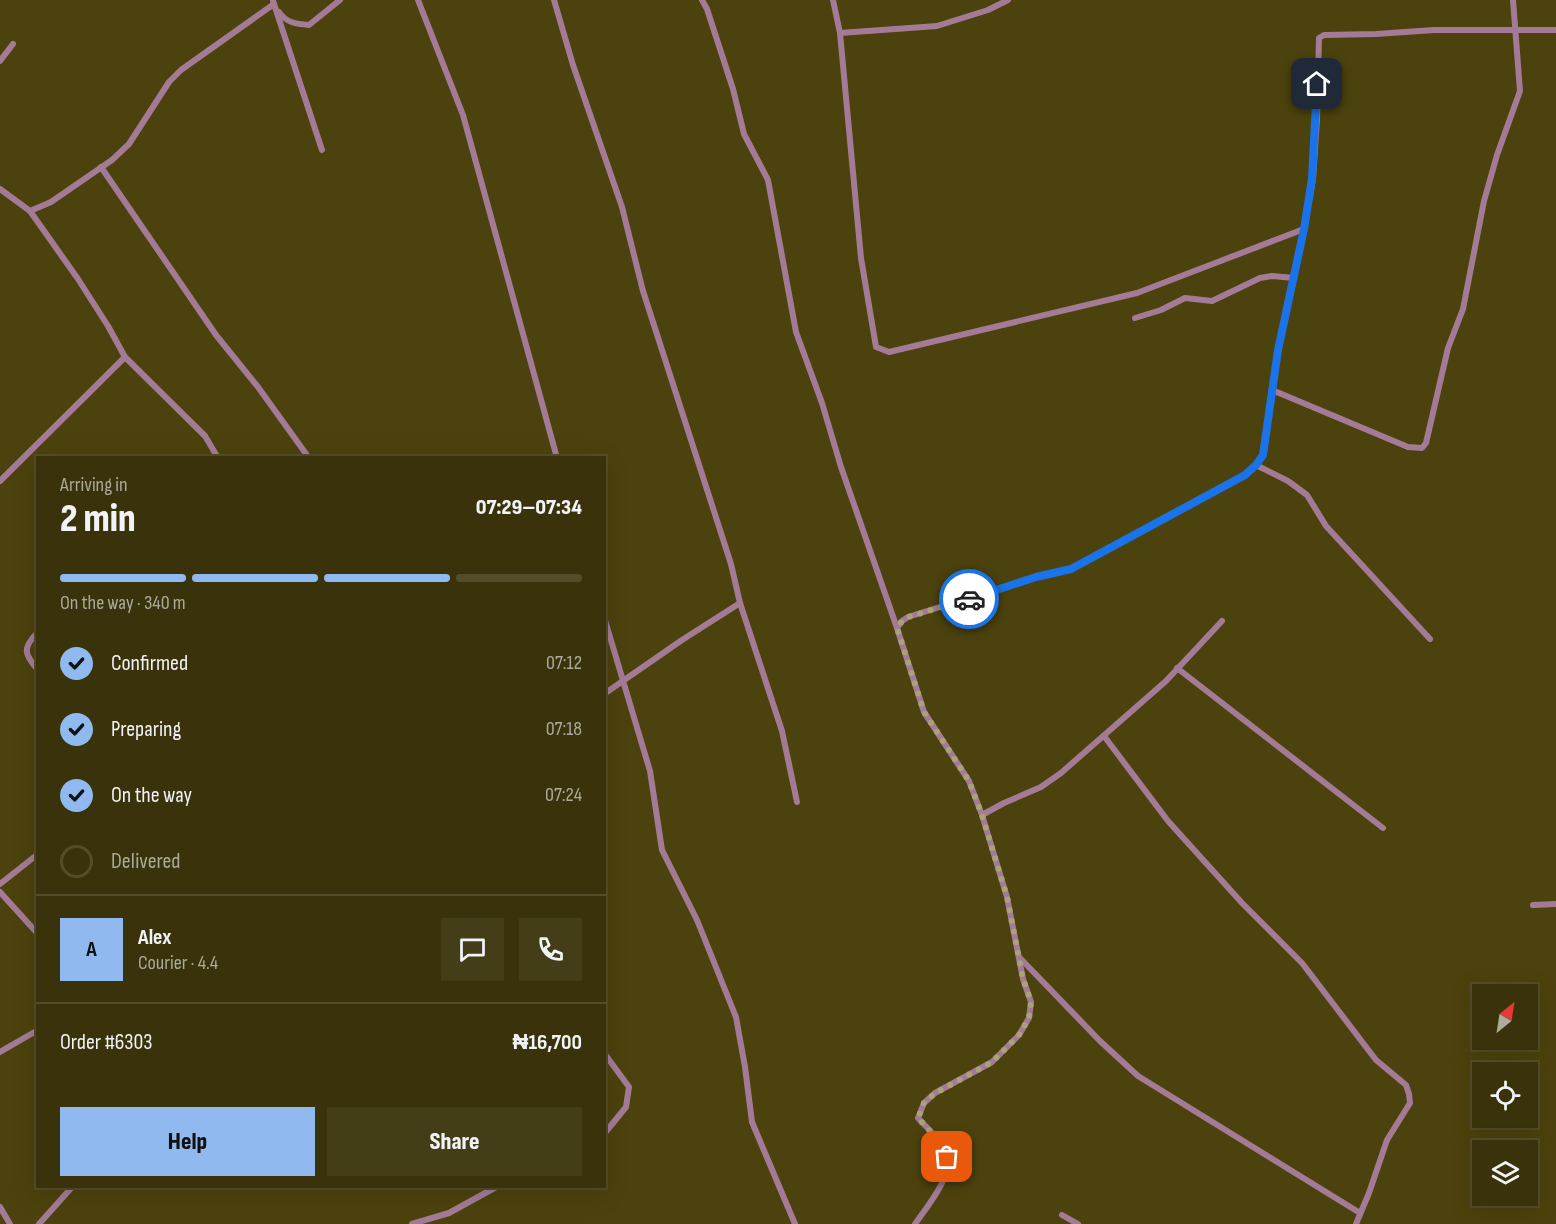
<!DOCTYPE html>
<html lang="en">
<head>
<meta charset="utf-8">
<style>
  body { margin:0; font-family:"Sofia Sans Condensed",sans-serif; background:#443e18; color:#f1f3f6; height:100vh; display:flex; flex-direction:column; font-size:22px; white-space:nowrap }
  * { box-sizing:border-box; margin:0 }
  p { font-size:20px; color:#abaa9c }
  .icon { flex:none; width:33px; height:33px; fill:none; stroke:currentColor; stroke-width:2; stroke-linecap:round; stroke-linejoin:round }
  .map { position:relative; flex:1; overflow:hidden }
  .panel { position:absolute; left:36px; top:456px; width:570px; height:732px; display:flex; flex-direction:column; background:#39320a; border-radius:0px; box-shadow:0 6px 24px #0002,0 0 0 2px #534d2b }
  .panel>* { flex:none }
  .needle { width:39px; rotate:30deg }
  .tools { position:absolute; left:1472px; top:984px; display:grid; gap:12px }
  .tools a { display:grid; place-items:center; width:66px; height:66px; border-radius:0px; background:#39320a; box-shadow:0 6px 24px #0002,0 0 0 2px #534d2b; font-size:30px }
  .pin { position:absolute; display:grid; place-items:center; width:51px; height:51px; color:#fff; margin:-26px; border-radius:12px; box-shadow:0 3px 9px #0006 }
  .courier { position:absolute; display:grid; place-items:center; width:60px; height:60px; margin:-30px; border:4px solid #1a73e8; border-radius:50%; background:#fff; color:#222; box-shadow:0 2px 8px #0007 }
  .headline em { font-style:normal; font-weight:800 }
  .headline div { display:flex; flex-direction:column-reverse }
  .headline { display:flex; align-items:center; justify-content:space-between; height:102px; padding:0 24px }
  h1 { font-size:39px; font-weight:800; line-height:45px }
  .bar { display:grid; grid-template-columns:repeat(4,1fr); gap:9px 6px; align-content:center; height:72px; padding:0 24px }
  .bar i { height:8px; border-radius:4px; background:#534d2b }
  .bar .current { background:#90b9f0 }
  .bar p { grid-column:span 4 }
  .line { display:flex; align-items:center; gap:15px; padding:0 24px; border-top:2px solid #534d2b }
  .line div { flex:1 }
  .round { display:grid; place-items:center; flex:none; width:63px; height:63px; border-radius:0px; background:#443e18 }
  ol { padding:0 24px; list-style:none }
  li { display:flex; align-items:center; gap:18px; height:66px }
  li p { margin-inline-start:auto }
  li .icon { padding:6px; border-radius:50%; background:#90b9f0; color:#111; stroke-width:4 }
  li:last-child { color:#abaa9c }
  li i { width:33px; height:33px; border:3px solid #534d2b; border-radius:50% }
  .primary-button { display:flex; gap:12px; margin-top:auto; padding:12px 24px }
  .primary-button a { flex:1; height:69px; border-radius:0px; background:#90b9f0; color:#111; font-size:24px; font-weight:800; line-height:69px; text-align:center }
  .primary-button a+a { background:#443e18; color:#f1f3f6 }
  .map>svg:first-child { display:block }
</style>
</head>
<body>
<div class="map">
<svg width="1556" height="1224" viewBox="0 0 1556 1224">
  <rect width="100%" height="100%" fill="#4c420d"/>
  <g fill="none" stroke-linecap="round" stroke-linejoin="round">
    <g stroke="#a37b97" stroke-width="6">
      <path d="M418 0 463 115 557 458"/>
      <path d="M554 0 573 65 622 207 643 291 731 564 740 603 782 731 797 802"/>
      <path d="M702 0 707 9 733 89 744 134 768 180 796 332 822 403 841 467 897 628"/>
      <path d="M833 0 840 33 861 258 876 347 889 352 1137 293 1304 229"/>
      <path d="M273 1 322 150"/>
      <path d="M279 12C286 23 297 24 309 25L340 0"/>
      <path d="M840 33 937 26 988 10 1008 0"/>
      <path d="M0 61 13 44"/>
      <path d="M101 167 216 335 258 387 309 458"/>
      <path d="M0 189 30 211 78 279 108 326 125 357 205 436 218 458"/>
      <path d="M30 211 51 202 112 160 129 144 169 82 181 70 274 4"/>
      <path d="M1135 318 1161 310 1185 298 1212 301 1260 278 1272 276 1294 278"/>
      <path d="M1272 390 1408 447 1422 448 1426 443 1448 348 1463 309 1484 201 1497 155 1520 91 1513 0"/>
      <path d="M1256 465 1288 481 1307 495 1326 526 1430 639"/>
      <path d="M0 481 125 357"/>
      <path d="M604 617 650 771 662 850 697 920 736 1017 745 1067 752 1122 795 1224"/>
      <path d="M38 632C22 648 24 654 38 670"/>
      <path d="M1177 668 1383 828"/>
      <path d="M604 694 682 640 740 603"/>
      <path d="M1104 736 1168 821 1242 903 1302 963 1376 1060 1406 1085 1409 1094 1410 1103 1387 1140 1369 1193 1356 1224"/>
      <path d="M982 815 1004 803 1041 787 1061 773 1166 681 1222 621"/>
      <path d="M0 884 38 854"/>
      <path d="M0 892 38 934"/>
      <path d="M1533 905 1556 904"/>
      <path d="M1019 957 1100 1041 1138 1076 1360 1213"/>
      <path d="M0 1052 38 1030"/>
      <path d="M604 1053 629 1087 626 1107 604 1134"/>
      <path d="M0 1207 10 1224"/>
      <path d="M1062 1215 1078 1224"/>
      <path d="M39 1224 73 1186"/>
      <path d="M412 1224 449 1213 498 1186"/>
      <path d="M915 1224C926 1208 953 1176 947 1156 943 1142 928 1129 918 1118L924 1103 935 1093 992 1062 1019 1035 1029 1018 1031 1002 1023 979 1007 897 982 815 969 781 924 712 897 628 902 621 908 617 1036 577 1071 569 1245 475 1256 465 1263 455 1278 349 1304 229 1313 179 1317 119 1319 38 1324 35 1376 34 1434 30H1556"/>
    </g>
  </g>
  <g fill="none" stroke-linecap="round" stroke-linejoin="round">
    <path stroke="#aaa27b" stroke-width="6" stroke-dasharray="0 10.8" d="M947 1157 939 1141 918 1118 924 1103 934 1094 992 1062 1019 1035 1029 1018 1031 1002 1023 979 1007 897 982 815 969 781 924 712 897 628 902 621 908 617 969 599"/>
    <path stroke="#1a73e8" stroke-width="8" d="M969 599 1036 577 1071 569 1245 475 1256 465 1263 455 1278 350 1304 229 1312 179 1317 84"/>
  </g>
</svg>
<div class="tools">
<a><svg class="needle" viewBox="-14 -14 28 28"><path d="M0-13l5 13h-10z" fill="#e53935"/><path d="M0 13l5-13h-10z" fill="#abaa9c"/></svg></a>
<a><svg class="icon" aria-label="locate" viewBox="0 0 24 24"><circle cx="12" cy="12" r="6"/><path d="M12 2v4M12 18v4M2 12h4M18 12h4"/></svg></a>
<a><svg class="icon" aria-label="layers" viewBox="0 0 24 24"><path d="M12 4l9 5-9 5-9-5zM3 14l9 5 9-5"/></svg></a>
</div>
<div class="pin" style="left:947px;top:1157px;background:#ea580c"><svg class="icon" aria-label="bag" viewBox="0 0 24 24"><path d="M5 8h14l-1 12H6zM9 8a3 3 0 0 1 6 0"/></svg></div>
<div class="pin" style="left:1317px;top:84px;background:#1f2937"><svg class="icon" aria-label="home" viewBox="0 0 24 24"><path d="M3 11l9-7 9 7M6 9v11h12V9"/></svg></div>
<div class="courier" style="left:969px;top:599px"><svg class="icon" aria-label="car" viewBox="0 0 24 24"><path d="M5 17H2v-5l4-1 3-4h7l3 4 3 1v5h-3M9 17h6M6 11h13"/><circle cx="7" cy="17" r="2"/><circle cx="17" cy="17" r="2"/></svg></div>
<section class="panel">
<div class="headline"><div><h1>2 min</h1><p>Arriving in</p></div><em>07:29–07:34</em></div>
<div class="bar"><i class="current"></i><i class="current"></i><i class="current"></i><i></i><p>On the way · 340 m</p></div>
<ol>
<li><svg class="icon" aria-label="check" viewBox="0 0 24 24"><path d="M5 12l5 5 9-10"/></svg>Confirmed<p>07:12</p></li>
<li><svg class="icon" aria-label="check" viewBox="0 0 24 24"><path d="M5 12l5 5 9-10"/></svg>Preparing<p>07:18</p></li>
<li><svg class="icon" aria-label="check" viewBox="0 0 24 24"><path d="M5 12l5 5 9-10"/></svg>On the way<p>07:24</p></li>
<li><i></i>Delivered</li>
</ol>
<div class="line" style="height:108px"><b class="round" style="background:#90b9f0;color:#111">A</b><div><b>Alex</b><p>Courier · 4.4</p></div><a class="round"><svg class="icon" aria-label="chat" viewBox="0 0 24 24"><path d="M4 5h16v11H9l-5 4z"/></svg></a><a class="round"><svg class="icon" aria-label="phone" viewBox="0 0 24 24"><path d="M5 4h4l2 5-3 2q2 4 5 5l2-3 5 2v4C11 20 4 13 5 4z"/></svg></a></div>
<div class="line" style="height:78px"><div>Order #6303</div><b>₦16,700</b></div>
<div class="primary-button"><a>Help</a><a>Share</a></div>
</section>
</div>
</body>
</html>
